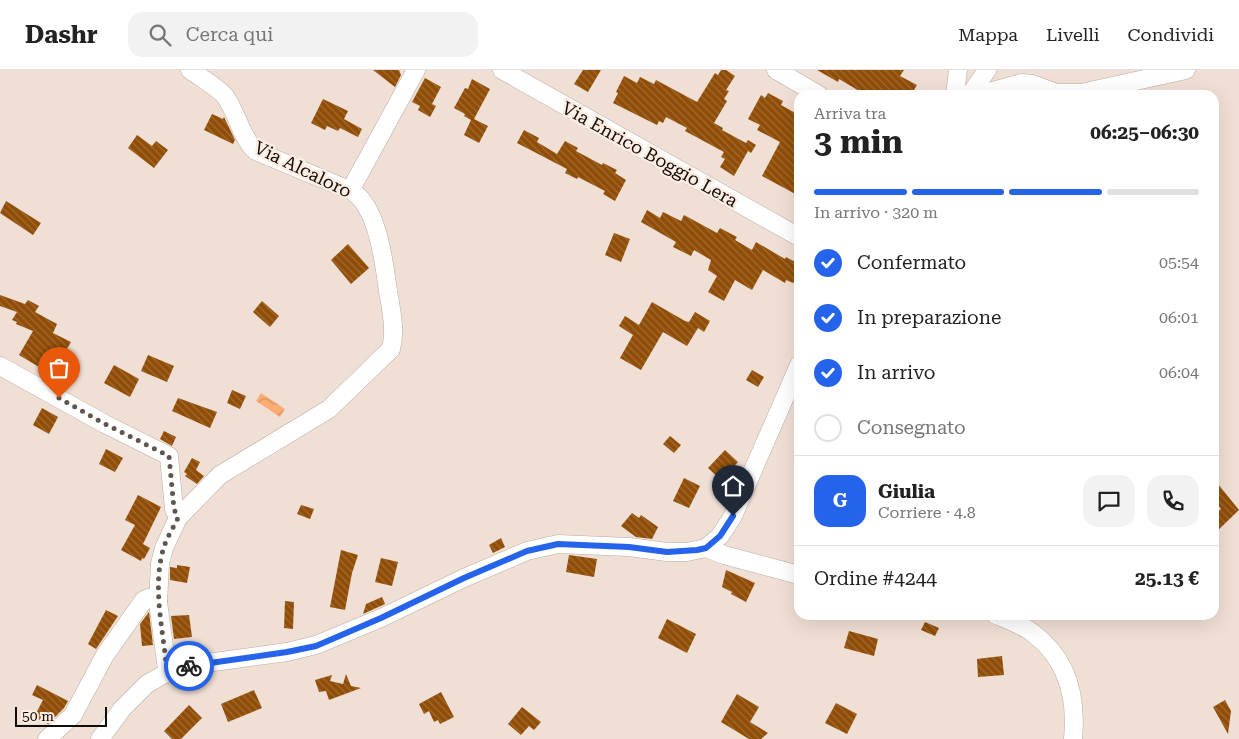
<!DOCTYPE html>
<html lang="it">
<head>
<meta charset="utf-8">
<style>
  body { margin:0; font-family:"Roboto Serif",serif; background:#f2f2f2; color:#222; height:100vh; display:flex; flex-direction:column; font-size:19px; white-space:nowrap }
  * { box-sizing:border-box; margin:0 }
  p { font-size:16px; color:#767676 }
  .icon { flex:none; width:28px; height:28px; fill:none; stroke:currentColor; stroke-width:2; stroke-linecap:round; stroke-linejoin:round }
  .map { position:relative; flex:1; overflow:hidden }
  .drawer { position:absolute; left:794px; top:20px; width:425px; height:530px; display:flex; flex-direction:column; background:#fff; border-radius:15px; box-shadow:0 5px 20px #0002 }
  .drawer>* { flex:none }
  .scale { position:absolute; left:15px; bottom:12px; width:92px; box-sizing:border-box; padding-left:5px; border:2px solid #120c09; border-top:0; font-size:14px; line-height:18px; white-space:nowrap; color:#120c09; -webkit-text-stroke:4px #fdece1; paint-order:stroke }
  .pin { position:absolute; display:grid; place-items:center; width:42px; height:42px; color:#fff; margin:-51px -21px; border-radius:50% 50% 50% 0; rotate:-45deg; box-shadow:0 0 5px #0007 }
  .pin .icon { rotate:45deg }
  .courier { position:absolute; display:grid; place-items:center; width:50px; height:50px; margin:-25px; border:4px solid #2563eb; border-radius:50%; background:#fff; color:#222; box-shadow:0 1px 6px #0007 }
  .head em { font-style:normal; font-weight:700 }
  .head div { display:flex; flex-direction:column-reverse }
  .head { display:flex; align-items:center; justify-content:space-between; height:85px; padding:0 20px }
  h1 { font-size:32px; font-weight:700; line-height:38px }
  .bar { display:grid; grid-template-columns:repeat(4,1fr); gap:8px 5px; align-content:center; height:60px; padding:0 20px }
  .bar i { height:6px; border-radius:4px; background:#e0e0e0 }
  .bar .current { background:#2563eb }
  .bar p { grid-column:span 4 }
  .line { display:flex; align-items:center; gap:12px; padding:0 20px; border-top:1px solid #e0e0e0 }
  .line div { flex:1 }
  .round { display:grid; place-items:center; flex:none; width:52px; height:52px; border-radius:15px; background:#f2f2f2 }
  ol { padding:0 20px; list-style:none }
  li { display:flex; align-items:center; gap:15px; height:55px }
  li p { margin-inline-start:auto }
  li .icon { padding:5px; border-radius:50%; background:#2563eb; color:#fff; stroke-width:4 }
  li:last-child { color:#767676 }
  li i { width:28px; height:28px; border:2px solid #e0e0e0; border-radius:50% }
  header { display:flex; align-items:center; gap:30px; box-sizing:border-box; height:70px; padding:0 25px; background:#fff; border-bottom:1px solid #e0e0e0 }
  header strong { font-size:24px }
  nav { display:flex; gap:28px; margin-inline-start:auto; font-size:18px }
  .search { width:350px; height:45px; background:#f2f2f2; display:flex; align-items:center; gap:12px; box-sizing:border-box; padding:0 18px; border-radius:15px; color:#767676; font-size:19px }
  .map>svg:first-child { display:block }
</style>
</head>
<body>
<header>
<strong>Dashr</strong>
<div class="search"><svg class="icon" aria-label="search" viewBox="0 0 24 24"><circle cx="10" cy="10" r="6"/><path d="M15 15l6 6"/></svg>Cerca qui</div>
<nav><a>Mappa</a><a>Livelli</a><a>Condividi</a></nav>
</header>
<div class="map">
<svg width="1239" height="669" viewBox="0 0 1239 669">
  <defs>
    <pattern id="water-waves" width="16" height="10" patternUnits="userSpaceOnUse" patternTransform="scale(1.25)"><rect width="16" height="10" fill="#faac72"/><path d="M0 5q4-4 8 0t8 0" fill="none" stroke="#d59361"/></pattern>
    <pattern id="building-back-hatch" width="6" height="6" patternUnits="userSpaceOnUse" patternTransform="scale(1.25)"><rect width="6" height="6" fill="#924d04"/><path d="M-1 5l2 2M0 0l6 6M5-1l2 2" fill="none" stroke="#9d6c39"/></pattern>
  </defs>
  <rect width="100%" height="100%" fill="#f0dfd4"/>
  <path fill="url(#water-waves)" d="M261 323 285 339 280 347 256 331Z"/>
  <g fill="url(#building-back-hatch)">
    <path d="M373 0H399L401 5 395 17Z"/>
    <path d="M583 0H601L588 22 574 14Z"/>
    <path d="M721 0H726L735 6 726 20 729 21 724 29 727 31 714 53 723 58 722 60 746 73 748 70 756 75 751 83 748 81 734 106 720 97 725 89 721 87 724 82 685 61 687 58 666 47 663 53 659 51 657 55 613 33 618 23 616 22 624 6 637 13 640 7 654 14 656 10 697 32 715 3 718 5Z"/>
    <path d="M817 0H904L900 6 917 15 911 25H866L839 9 838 12Z"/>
    <path d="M425 8 441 17 432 34 436 36 430 47 418 40 420 36 412 32Z"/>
    <path d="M472 9 490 19 474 49 488 56 479 73 464 65 471 50 464 46 465 44 454 38 465 18 468 19Z"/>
    <path d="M768 23 783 31 781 35 799 45V126L762 106 780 72 757 60 760 55 748 49 761 25 765 28Z"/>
    <path d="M323 29 348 41 344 49 362 59 358 67 340 58 338 61 327 56 325 60 311 53Z"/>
    <path d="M212 44 223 49 224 47 235 70 233 74 204 60Z"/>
    <path d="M524 60 539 68 537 72 557 84 565 71 578 78 576 81 602 95 603 93 617 100 615 103 626 110 615 131 603 124 605 121 578 107 577 109 565 103 567 99 517 73Z"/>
    <path d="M137 65 152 76 156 71 168 80 154 98 128 78Z"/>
    <path d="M6 131 41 153 33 165 0 143Z"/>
    <path d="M647 140 660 148 663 142 681 151 684 145 717 163 720 158 737 167 735 170 752 180 756 172 785 189 786 187 799 194V203L793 213 786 210 785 213 763 200 752 220 735 210 724 231 708 222 717 206 708 200 711 190 694 180 691 186 673 177 676 172 641 152Z"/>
    <path d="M614 163 630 169 621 192 605 185Z"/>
    <path d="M348 174 369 198 351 214 331 190Z"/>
    <path d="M0 225 25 234 28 230 39 236 35 242 57 254 53 263 71 272 64 284 67 286 62 296 52 290 50 294 43 290 39 297 19 285 33 261 16 254 17 252 12 250 17 242 0 236Z"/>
    <path d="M262 231 279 246 270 257 253 242Z"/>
    <path d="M652 232 685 251 689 252 695 242 710 251 704 262 698 258 687 276 663 262 641 300 620 288 633 265 619 256 625 246 639 255Z"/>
    <path d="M148 285 174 296 167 312 141 301Z"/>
    <path d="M114 295 139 309 130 327 104 313Z"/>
    <path d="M752 300 764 307 758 317 746 310Z"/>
    <path d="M232 320 246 326 240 339 227 333Z"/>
    <path d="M178 328 217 342 210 358 172 341Z"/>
    <path d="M42 338 58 347 49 364 33 355Z"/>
    <path d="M164 361 176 367 172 376 160 369Z"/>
    <path d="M670 366 681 375 674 383 663 374Z"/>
    <path d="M106 379 123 388 115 402 99 394Z"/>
    <path d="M725 380 738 392 721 410 708 398Z"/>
    <path d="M192 388 200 392 196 400 204 406 197 414 185 406 187 404 184 402Z"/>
    <path d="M684 408 700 416 689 438 673 431Z"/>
    <path d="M1214 409 1239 440 1214 464V445L1221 439 1214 429Z"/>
    <path d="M138 425 161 437 143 474 150 478 144 489 142 488 141 491 121 480 135 455 125 450Z"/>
    <path d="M301 435 314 439 310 449 297 444Z"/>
    <path d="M632 443 639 448 641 445 658 457 652 469 636 467 621 456Z"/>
    <path d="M501 468 505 477 493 483 489 475Z"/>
    <path d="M341 480 358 485 352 503 345 540 330 537Z"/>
    <path d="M569 485 597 489 594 507 566 502Z"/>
    <path d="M381 488 398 492 392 516 375 512Z"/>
    <path d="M177 495 190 497 187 513 170 510V497L177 498Z"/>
    <path d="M726 500 755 513 746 532 731 524 732 522 722 517Z"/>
    <path d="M382 527 385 534 363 544 366 534Z"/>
    <path d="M285 531 294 532 293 559 284 558Z"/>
    <path d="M106 540 118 546 96 579 88 574Z"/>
    <path d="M149 542 153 575 142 576 140 554Z"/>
    <path d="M189 545 192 567 174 569 171 546Z"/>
    <path d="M667 549 696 564 687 583 658 568Z"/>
    <path d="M925 552 939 558 935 566 921 560Z"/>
    <path d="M849 561 878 569 874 586 844 578Z"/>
    <path d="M1002 586 1004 605 978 607 977 589Z"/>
    <path d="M346 604 351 616 361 618 329 630 326 621 319 622 315 610 332 605 330 611 343 614Z"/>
    <path d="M37 615 68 631 64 638 48 654 34 647 43 630 32 625Z"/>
    <path d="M254 620 262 638 228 652 221 634Z"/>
    <path d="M441 622 454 647 440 654 438 650 434 652 429 641 424 644 419 634Z"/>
    <path d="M737 624 759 637 750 652 768 663 761 669H749L721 652Z"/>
    <path d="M1225 630 1231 641 1228 664 1213 637Z"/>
    <path d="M836 633 857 644 847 664 825 653Z"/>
    <path d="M189 635 202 648 181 669H172L164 661Z"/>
    <path d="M522 637 541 652 534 660 529 656 521 665 508 654Z"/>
  </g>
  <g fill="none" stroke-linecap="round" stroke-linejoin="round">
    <defs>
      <g id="minor">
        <path d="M502 0 799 167"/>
        <path d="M776 0 819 25"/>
        <path d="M971 23 982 24 1022 13 1032 14 1056 23H1081L1186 0"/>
        <path d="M955 25 958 0"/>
        <path d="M970 25 987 0"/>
        <path d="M351 119 416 0"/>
        <path d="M0 296 105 354 169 386 174 439 178 448"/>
        <path d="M706 478 720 466 733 446 799 295"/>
        <path d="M996 545C1009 550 1023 555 1034 564 1068 590 1077 628 1073 669"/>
        <path d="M168 602 166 592 158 532 160 494 164 478 178 448 220 405 329 339 391 279C396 260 391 240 388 221 384 192 377 124 342 117L256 81C243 71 236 41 225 26 216 16 201 8 190 0"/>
        <path d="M47 669 73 645 105 585 144 530 148 528 158 532"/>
        <path d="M100 669 122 639 147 614 168 602 192 595 287 582 316 575 381 548 464 508 527 481 558 474 629 477 667 482H687L706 478 724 485 799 505"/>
      </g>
    </defs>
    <use href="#minor" stroke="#bbaba0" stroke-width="19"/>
    <use href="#minor" stroke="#fff" stroke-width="18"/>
  </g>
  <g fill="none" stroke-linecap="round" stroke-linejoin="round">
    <path stroke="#605650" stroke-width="5" stroke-dasharray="0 9" d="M59 328 105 354 169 386 174 439 178 448C173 458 166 469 163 480 153 517 162 555 166 592L168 602 189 596"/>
    <path stroke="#2563eb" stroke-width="6" d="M189 596 287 582 316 576 381 548 464 508 527 481 558 474 629 477 667 482 697 480 706 478 720 466 733 446"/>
  </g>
  <g text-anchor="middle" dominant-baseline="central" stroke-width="5" stroke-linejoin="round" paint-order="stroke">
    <g font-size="18" fill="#120c09" stroke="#fdece1">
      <text transform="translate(650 84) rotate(29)">Via Enrico Boggio Lera</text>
      <text transform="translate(303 99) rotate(26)">Via Alcaloro</text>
    </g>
  </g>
</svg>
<div class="scale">50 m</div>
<div class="pin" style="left:59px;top:328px;background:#ea580c"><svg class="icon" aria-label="bag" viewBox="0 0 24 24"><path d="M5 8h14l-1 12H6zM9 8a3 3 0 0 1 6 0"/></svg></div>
<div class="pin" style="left:733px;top:446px;background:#1f2937"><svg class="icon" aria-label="home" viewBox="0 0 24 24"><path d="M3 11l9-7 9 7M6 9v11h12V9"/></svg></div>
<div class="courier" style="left:189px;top:596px"><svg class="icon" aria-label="bike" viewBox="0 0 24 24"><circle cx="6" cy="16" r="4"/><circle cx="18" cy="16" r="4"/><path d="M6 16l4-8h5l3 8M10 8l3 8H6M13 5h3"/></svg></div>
<section class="drawer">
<div class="head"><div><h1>3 min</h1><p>Arriva tra</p></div><em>06:25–06:30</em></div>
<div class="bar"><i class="current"></i><i class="current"></i><i class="current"></i><i></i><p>In arrivo · 320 m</p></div>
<ol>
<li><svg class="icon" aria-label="check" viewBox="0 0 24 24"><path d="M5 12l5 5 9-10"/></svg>Confermato<p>05:54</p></li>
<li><svg class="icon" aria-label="check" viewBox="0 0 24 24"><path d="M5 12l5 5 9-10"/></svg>In preparazione<p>06:01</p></li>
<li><svg class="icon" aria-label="check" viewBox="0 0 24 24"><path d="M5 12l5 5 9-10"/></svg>In arrivo<p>06:04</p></li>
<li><i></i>Consegnato</li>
</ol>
<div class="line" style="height:90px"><b class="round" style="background:#2563eb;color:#fff">G</b><div><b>Giulia</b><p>Corriere · 4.8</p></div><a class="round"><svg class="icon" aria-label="chat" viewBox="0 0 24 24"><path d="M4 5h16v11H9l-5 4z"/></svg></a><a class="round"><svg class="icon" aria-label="phone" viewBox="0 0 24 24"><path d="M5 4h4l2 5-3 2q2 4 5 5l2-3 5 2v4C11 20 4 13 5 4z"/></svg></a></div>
<div class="line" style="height:65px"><div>Ordine #4244</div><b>25.13 €</b></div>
</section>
</div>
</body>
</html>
